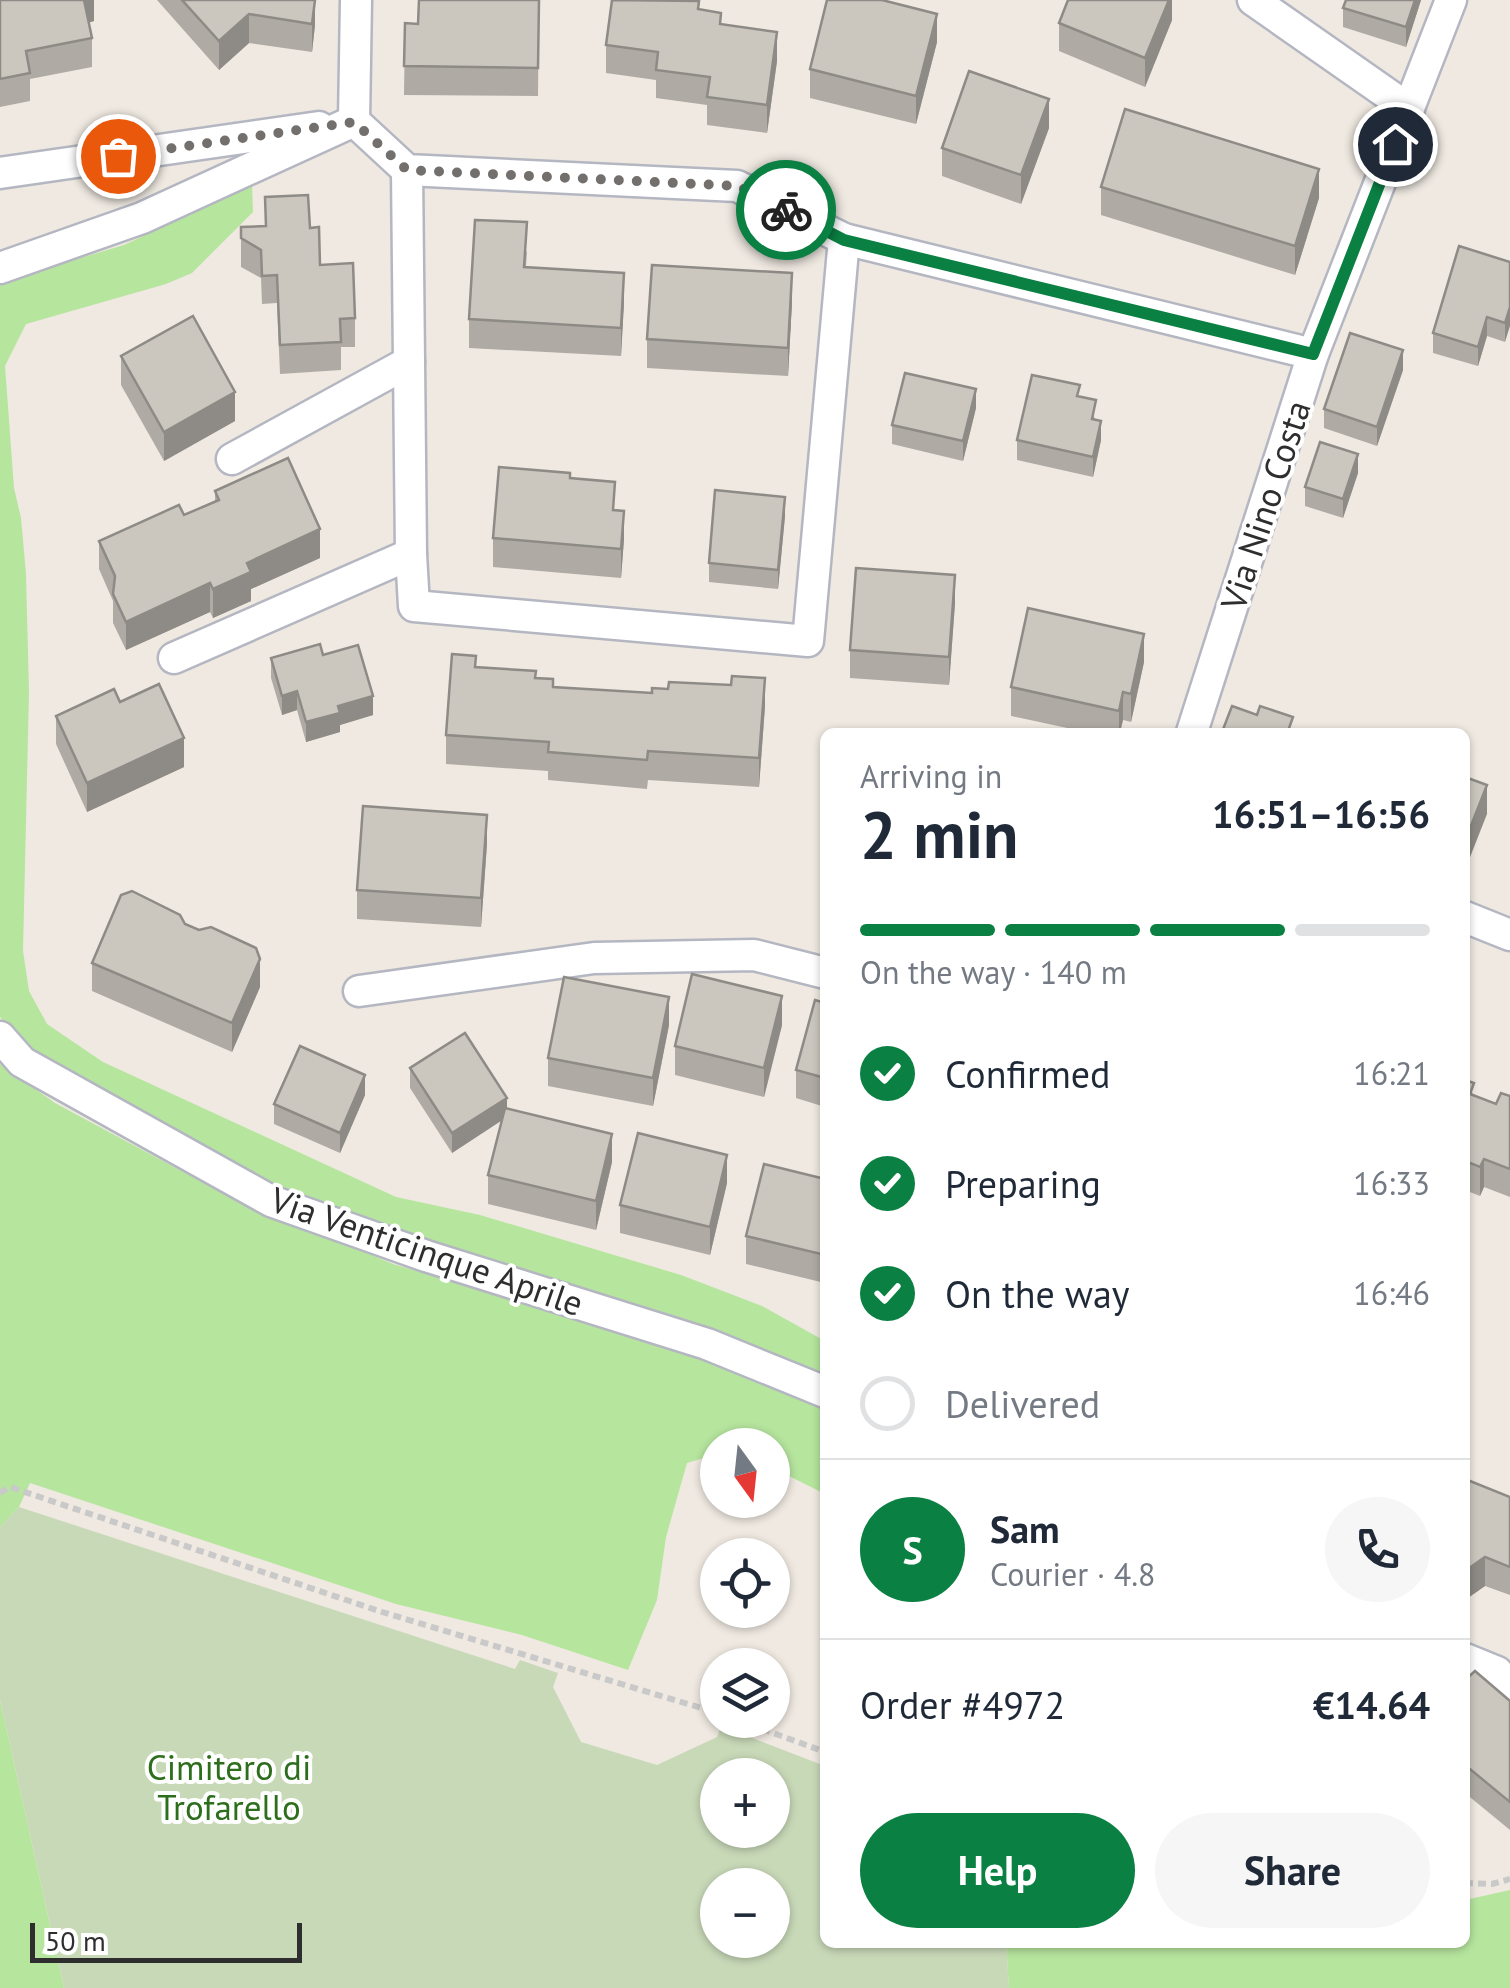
<!DOCTYPE html>
<html lang="en">
<head>
<meta charset="utf-8">
<style>
  body { margin:0; font-family:"PT Sans",sans-serif; background:#f6f6f7; color:#1f2937; height:100vh; display:flex; flex-direction:column; font-size:38px; white-space:nowrap }
  * { box-sizing:border-box; margin:0 }
  p { font-size:32px; color:#747a83 }
  .icon { flex:none; width:55px; height:55px; fill:none; stroke:currentColor; stroke-width:2; stroke-linecap:round; stroke-linejoin:round }
  .map { position:relative; flex:1; overflow:hidden }
  .sheet { position:absolute; left:820px; top:728px; width:650px; height:1220px; display:flex; flex-direction:column; background:#fff; border-radius:15px; box-shadow:0 2px 8px #0004 }
  .sheet>* { flex:none }
  .needle { width:65px; rotate:165deg }
  .tools { position:absolute; left:700px; top:1428px; display:grid; gap:20px }
  .tools a { display:grid; place-items:center; width:90px; height:90px; border-radius:50%; background:#fff; box-shadow:0 2px 8px #0004; font-size:50px }
  .scale { position:absolute; left:30px; bottom:25px; width:272px; box-sizing:border-box; padding-left:10px; border:5px solid #2e2e2e; border-top:0; font-size:28px; line-height:35px; white-space:nowrap; color:#2e2e2e; -webkit-text-stroke:8px #fff; paint-order:stroke }
  .pin { position:absolute; display:grid; place-items:center; width:85px; height:85px; color:#fff; margin:-42px; border:5px solid #fff; border-radius:50%; box-shadow:0 2px 10px #0007 }
  .courier { position:absolute; display:grid; place-items:center; width:100px; height:100px; margin:-50px; border:8px solid #0b8043; border-radius:50%; background:#fff; color:#222; box-shadow:0 2px 12px #0007 }
  .head em { font-style:normal; font-weight:700 }
  .head div { display:flex; flex-direction:column-reverse }
  .head { display:flex; align-items:center; justify-content:space-between; height:170px; padding:0 40px }
  h1 { font-size:65px; font-weight:700; line-height:75px }
  .bar { display:grid; grid-template-columns:repeat(4,1fr); gap:15px 10px; align-content:center; height:120px; padding:0 40px }
  .bar i { height:12px; border-radius:8px; background:#e0e1e3 }
  .bar .active { background:#0b8043 }
  .bar p { grid-column:span 4 }
  .line { display:flex; align-items:center; gap:25px; padding:0 40px; border-top:2px solid #e0e1e3 }
  .line div { flex:1 }
  .round { display:grid; place-items:center; flex:none; width:105px; height:105px; border-radius:52px; background:#f6f6f7 }
  ol { padding:0 40px; list-style:none }
  li { display:flex; align-items:center; gap:30px; height:110px }
  li p { margin-inline-start:auto }
  li .icon { padding:10px; border-radius:50%; background:#0b8043; color:#fff; stroke-width:4 }
  li:last-child { color:#747a83 }
  li i { width:55px; height:55px; border:5px solid #e0e1e3; border-radius:50% }
  .action { display:flex; gap:20px; margin-top:auto; padding:20px 40px }
  .action a { flex:1; height:115px; border-radius:60px; background:#0b8043; color:#fff; font-size:40px; font-weight:700; line-height:115px; text-align:center }
  .action a+a { background:#f6f6f7; color:#1f2937 }
  .map>svg:first-child { display:block }
</style>
</head>
<body>
<div class="map">
<svg width="1510" height="1988" viewBox="0 0 1510 1988">
  <rect width="100%" height="100%" fill="#efe9e1"/>
  <g fill="#b6e59e">
    <path d="M252 184 253 212 192 273 166 284 26 324 5 366 14 488 21 518 26 574 29 692 23 951 29 991 47 1024 103 1062 396 1197 480 1215 681 1275 762 1306 825 1341V1376L748 1344 427 1241 274 1186 33 1057 0 1017V282L124 245Z"/>
    <path d="M0 1064 55 1103 215 1189 393 1264 705 1354 825 1406V1494L773 1468 772 1445H718L717 1454 687 1463 666 1537 657 1600 628 1670 522 1635 396 1604 30 1483 19 1507 0 1527Z"/>
    <path d="M0 1700 64 1988H0Z"/>
    <path d="M1510 1890V1988H1009L1006 1943 1465 1942V1900Z"/>
  </g>
  <path fill="#c8d9b8" fill-rule="evenodd" d="M19 1507 515 1669 520 1660 558 1673 553 1687 581 1742 657 1765 717 1737 721 1726 825 1766V1942L1006 1943 1009 1988H64L0 1700V1527ZM718 1775H772V1830H718ZM718 1885H772V1940H718Z"/>
  <g fill="none" stroke-linecap="round" stroke-linejoin="round">
    <defs>
      <g id="minor">
        <path d="M1253 0 1409 109"/>
        <path d="M354 121 407 170 737 186 844 239 1313 354"/>
        <path d="M354 121 356 0"/>
        <path d="M0 173 319 127"/>
        <path d="M0 268 142 218 354 121"/>
        <path d="M232 459 409 362"/>
        <path d="M411 554 414 606 808 641 844 239"/>
        <path d="M174 658 411 554 407 170"/>
        <path d="M1192 732 1313 354 1451 0"/>
        <path d="M1465 917 1510 935"/>
        <path d="M359 991 594 958 754 955 825 973"/>
        <path d="M0 1037 22 1062 271 1201 426 1256 707 1344 825 1392"/>
        <path d="M1465 1659 1497 1672 1510 1686"/>
      </g>
    </defs>
    <use href="#minor" stroke="#b4b7c1" stroke-width="35"/>
    <g stroke="#c9c9c9" stroke-width="6" stroke-dasharray="8 5" stroke-linecap="butt">
      <path d="M0 1493 10 1487 382 1612 718 1713"/>
      <path d="M738 1720 825 1752"/>
      <path d="M1465 1883 1492 1884 1510 1879"/>
    </g>
    <use href="#minor" stroke="#fff" stroke-width="30"/>
  </g>
  <g fill="#afaba4">
    <path d="M0 0H94V21L88 23 92 38V67L30 79V101L0 107Z"/>
    <path d="M157 0H315V25L312 52 249 43 219 70Z"/>
    <path d="M539 0 538 96 404 95 405 23 418 24Z"/>
    <path d="M1172 0V20L1145 87 1059 51V23Z"/>
    <path d="M1346 0H1421L1406 47 1343 27V8Z"/>
    <path d="M699 9 777 61 767 133 707 125V105L656 98V80L606 73V45Z"/>
    <path d="M937 42 916 124 810 98V69Z"/>
    <path d="M1049 128 1021 204 942 176V148Z"/>
    <path d="M1101 187 1319 198 1295 275 1101 215Z"/>
    <path d="M265 197 310 228 320 265 355 318V347H341V370L280 374 277 303 262 304 261 278 241 267V227L265 226Z"/>
    <path d="M527 251 526 267 624 302 621 356 469 348V319Z"/>
    <path d="M1510 262 1505 342 1487 336 1478 366 1433 353V333Z"/>
    <path d="M792 302 788 376 647 368V339Z"/>
    <path d="M121 356 235 421 164 461 121 385Z"/>
    <path d="M1403 370 1377 446 1324 428V409Z"/>
    <path d="M1080 397 1096 420 1101 440 1093 477 1017 460V440Z"/>
    <path d="M976 408 963 461 892 444V425Z"/>
    <path d="M1358 473 1343 518 1305 506V487Z"/>
    <path d="M570 478 615 510 624 539 621 578 493 567V538Z"/>
    <path d="M215 491 320 558 251 589V601L213 618 210 612 126 650 113 623V601L99 569V541L184 515 215 501Z"/>
    <path d="M785 516 778 589 709 582V563Z"/>
    <path d="M955 603 949 685 850 678V650Z"/>
    <path d="M323 655 373 715 340 725V732L306 742 297 710 282 715 271 678V658Z"/>
    <path d="M1144 662 1131 722 1123 720 1120 732H1086L1011 716V687Z"/>
    <path d="M476 667 536 678 553 687 765 706 759 787 648 780 647 789 548 780V771L446 764V735Z"/>
    <path d="M120 702 184 767 87 812 56 744V716Z"/>
    <path d="M487 844 481 927 357 919V890Z"/>
    <path d="M185 924 199 930 260 987 232 1052 92 991V963Z"/>
    <path d="M825 1003V1107L796 1098V1070Z"/>
    <path d="M669 1025 653 1106 548 1086V1058Z"/>
    <path d="M782 1025 764 1097 675 1075V1046Z"/>
    <path d="M410 1068 507 1108 612 1162 596 1230 488 1204V1175L502 1120 452 1153 410 1088Z"/>
    <path d="M1465 1080 1474 1096 1496 1104 1510 1096V1197L1484 1187 1480 1196 1465 1190Z"/>
    <path d="M365 1095 340 1153 274 1124V1104Z"/>
    <path d="M825 1179V1283L746 1264V1236Z"/>
    <path d="M727 1183 710 1255 620 1233V1205Z"/>
    <path d="M1510 1497V1595L1485 1586 1465 1600Z"/>
    <path d="M1465 1680 1510 1701V1830L1465 1793Z"/>
  </g>
  <g fill="#8e8b86">
    <path d="M83 0H94V21L83 24Z"/>
    <path d="M315 0V25L312 52V24Z"/>
    <path d="M1169 0H1172V20L1145 87V58Z"/>
    <path d="M1415 0H1421L1406 47V27Z"/>
    <path d="M249 14V43L219 70V41Z"/>
    <path d="M937 14V42L916 124V96Z"/>
    <path d="M777 32V61L767 133V105Z"/>
    <path d="M1049 99V128L1021 204V175Z"/>
    <path d="M1319 169V198L1295 275V246Z"/>
    <path d="M624 273V302L621 356V328Z"/>
    <path d="M792 273V302L788 376V348Z"/>
    <path d="M1510 307V326L1505 342V323Z"/>
    <path d="M1487 317V336L1478 366V347Z"/>
    <path d="M1403 350V370L1377 446V427Z"/>
    <path d="M976 389V408L963 461V441Z"/>
    <path d="M235 392V421L164 461V432Z"/>
    <path d="M1101 421V440L1093 477V457Z"/>
    <path d="M1358 454V473L1343 518V499Z"/>
    <path d="M785 497V516L778 589V570Z"/>
    <path d="M624 511V539L621 578V549Z"/>
    <path d="M320 529V558L251 589V601L213 618V589L247 563Z"/>
    <path d="M955 575V603L949 685V657Z"/>
    <path d="M210 583V612L126 650V622Z"/>
    <path d="M1144 634V662L1131 722V694Z"/>
    <path d="M765 678V706L759 787V758Z"/>
    <path d="M297 691V710L282 715V696Z"/>
    <path d="M1123 692V720L1120 732H1119V711Z"/>
    <path d="M373 696V715L340 725V732L306 742V722L338 706Z"/>
    <path d="M184 738V767L87 812V783Z"/>
    <path d="M1487 785V814L1465 870V841Z"/>
    <path d="M487 815V844L481 927V898Z"/>
    <path d="M260 959V987L232 1052V1023Z"/>
    <path d="M782 996V1025L764 1097V1068Z"/>
    <path d="M669 997V1025L653 1106V1078Z"/>
    <path d="M365 1075V1095L340 1153V1133Z"/>
    <path d="M507 1098V1117L452 1153V1133Z"/>
    <path d="M612 1134V1162L596 1230V1201Z"/>
    <path d="M727 1155V1183L710 1255V1227Z"/>
    <path d="M1484 1159V1187L1480 1196V1167Z"/>
    <path d="M1485 1557V1586L1465 1600V1571Z"/>
  </g>
  <g fill="#cbc7bf" stroke="#8e8b86" stroke-width="2.5">
    <path d="M0 0H84L92 38 26 51 30 73 0 79Z"/>
    <path d="M182 0H315L312 24 249 14 219 41Z"/>
    <path d="M419 0H539L538 68 404 66 405 23 418 24Z"/>
    <path d="M612 0 699 1 698 9 721 13 720 24 777 32 767 105 707 97 710 77 656 70 658 52 606 45Z"/>
    <path d="M827 0H882L937 14 916 96 810 69Z"/>
    <path d="M1068 0H1169L1145 58 1059 23Z"/>
    <path d="M1346 0H1415L1406 27 1343 8Z"/>
    <path d="M969 71 1049 99 1021 175 942 148Z"/>
    <path d="M1125 109 1319 169 1295 246 1101 187Z"/>
    <path d="M308 195 310 228 319 227 320 265 353 263 355 318 340 319 341 342 280 345 277 275 262 276 261 250 241 238V227L266 226 265 197Z"/>
    <path d="M475 220 527 222 524 267 624 273 621 328 469 319Z"/>
    <path d="M1459 246 1510 262V307L1505 323 1487 317 1478 347 1433 333Z"/>
    <path d="M652 265 792 273 788 348 647 339Z"/>
    <path d="M193 316 235 392 164 432 121 356Z"/>
    <path d="M1350 333 1403 350 1377 427 1324 409Z"/>
    <path d="M905 373 976 389 963 441 892 425Z"/>
    <path d="M1032 375 1080 385 1077 396 1096 400 1092 419 1101 421 1093 457 1017 440Z"/>
    <path d="M1320 442 1358 454 1343 499 1305 487Z"/>
    <path d="M288 458 320 529 247 563 251 572 213 589 210 583 126 622 113 594 115 576 99 541 179 505 184 515 219 500 215 491Z"/>
    <path d="M499 467 570 473V478L615 482 613 510 624 511 621 549 493 538Z"/>
    <path d="M715 490 785 497 778 570 709 563Z"/>
    <path d="M856 568 955 575 949 657 850 650Z"/>
    <path d="M1028 608 1144 634 1131 694 1123 692 1119 711 1011 687Z"/>
    <path d="M320 644 323 655 358 645 373 696 338 706 340 713 306 722 297 691 282 696 271 658Z"/>
    <path d="M452 654 476 656 475 667 536 671 535 678 553 679V687L652 693V688L668 689 669 682 731 685 732 676 765 678 759 758 648 751 647 760 548 752 549 742 446 735Z"/>
    <path d="M159 684 184 738 87 783 56 716 114 689 120 702Z"/>
    <path d="M1232 706 1257 715 1260 706 1293 717 1288 731 1293 732H1222Z"/>
    <path d="M1465 777 1487 785 1465 841Z"/>
    <path d="M363 806 487 815 481 898 357 890Z"/>
    <path d="M132 891 180 915 185 924 199 930 211 927 256 948 260 959 232 1023 92 963 121 895Z"/>
    <path d="M692 974 782 996 764 1068 675 1046Z"/>
    <path d="M564 977 669 997 653 1078 548 1058Z"/>
    <path d="M815 1000 825 1003V1078L796 1070Z"/>
    <path d="M465 1033 507 1098 452 1133 410 1068Z"/>
    <path d="M300 1046 365 1075 340 1133 274 1104Z"/>
    <path d="M1465 1080 1474 1083 1470 1094 1496 1104 1501 1093 1510 1096V1169L1484 1159 1480 1167 1465 1161Z"/>
    <path d="M505 1108 612 1134 596 1201 488 1175Z"/>
    <path d="M638 1133 727 1155 710 1227 620 1205Z"/>
    <path d="M764 1164 825 1179V1255L746 1236Z"/>
    <path d="M1465 1479 1510 1497V1567L1485 1557 1465 1571Z"/>
    <path d="M1475 1671 1510 1701V1802L1465 1765V1680Z"/>
  </g>
  <g fill="none" stroke-linecap="round" stroke-linejoin="round">
    <path stroke="#726f6d" stroke-width="10" stroke-dasharray="0 18" d="M118 156 354 122 407 170 738 186 786 210"/>
    <path stroke="#0b8043" stroke-width="12" d="M786 210 844 240 1313 354 1395 144"/>
  </g>
  <g text-anchor="middle" dominant-baseline="central" stroke-width="8" stroke-linejoin="round" paint-order="stroke">
    <g font-size="35" fill="#2e2e2e" stroke="#fff">
      <text transform="translate(1265 505) rotate(-72)">Via Nino Costa</text>
      <text transform="translate(427 1251) rotate(19)">Via Venticinque Aprile</text>
    </g>
    <g font-size="35" fill="#2c6e1b" stroke="#fff">
      <text x="229" y="1767">Cimitero di<tspan x="229" dy="40">Trofarello</tspan></text>
    </g>
  </g>
</svg>
<div class="tools">
<a><svg class="needle" viewBox="-14 -14 28 28"><path d="M0-13l5 13h-10z" fill="#e53935"/><path d="M0 13l5-13h-10z" fill="#747a83"/></svg></a>
<a><svg class="icon" aria-label="locate" viewBox="0 0 24 24"><circle cx="12" cy="12" r="6"/><path d="M12 2v4M12 18v4M2 12h4M18 12h4"/></svg></a>
<a><svg class="icon" aria-label="layers" viewBox="0 0 24 24"><path d="M12 4l9 5-9 5-9-5zM3 14l9 5 9-5"/></svg></a>
<a>+</a>
<a>−</a>
</div>
<div class="scale">50 m</div>
<div class="pin" style="left:118px;top:156px;background:#ea580c"><svg class="icon" aria-label="bag" viewBox="0 0 24 24"><path d="M5 8h14l-1 12H6zM9 8a3 3 0 0 1 6 0"/></svg></div>
<div class="pin" style="left:1395px;top:144px;background:#1f2937"><svg class="icon" aria-label="home" viewBox="0 0 24 24"><path d="M3 11l9-7 9 7M6 9v11h12V9"/></svg></div>
<div class="courier" style="left:786px;top:210px"><svg class="icon" aria-label="bike" viewBox="0 0 24 24"><circle cx="6" cy="16" r="4"/><circle cx="18" cy="16" r="4"/><path d="M6 16l4-8h5l3 8M10 8l3 8H6M13 5h3"/></svg></div>
<section class="sheet">
<div class="head"><div><h1>2 min</h1><p>Arriving in</p></div><em>16:51–16:56</em></div>
<div class="bar"><i class="active"></i><i class="active"></i><i class="active"></i><i></i><p>On the way · 140 m</p></div>
<ol>
<li><svg class="icon" aria-label="check" viewBox="0 0 24 24"><path d="M5 12l5 5 9-10"/></svg>Confirmed<p>16:21</p></li>
<li><svg class="icon" aria-label="check" viewBox="0 0 24 24"><path d="M5 12l5 5 9-10"/></svg>Preparing<p>16:33</p></li>
<li><svg class="icon" aria-label="check" viewBox="0 0 24 24"><path d="M5 12l5 5 9-10"/></svg>On the way<p>16:46</p></li>
<li><i></i>Delivered</li>
</ol>
<div class="line" style="height:180px"><b class="round" style="background:#0b8043;color:#fff">S</b><div><b>Sam</b><p>Courier · 4.8</p></div><a class="round"><svg class="icon" aria-label="phone" viewBox="0 0 24 24"><path d="M5 4h4l2 5-3 2q2 4 5 5l2-3 5 2v4C11 20 4 13 5 4z"/></svg></a></div>
<div class="line" style="height:130px"><div>Order #4972</div><b>€14.64</b></div>
<div class="action"><a>Help</a><a>Share</a></div>
</section>
</div>
</body>
</html>
